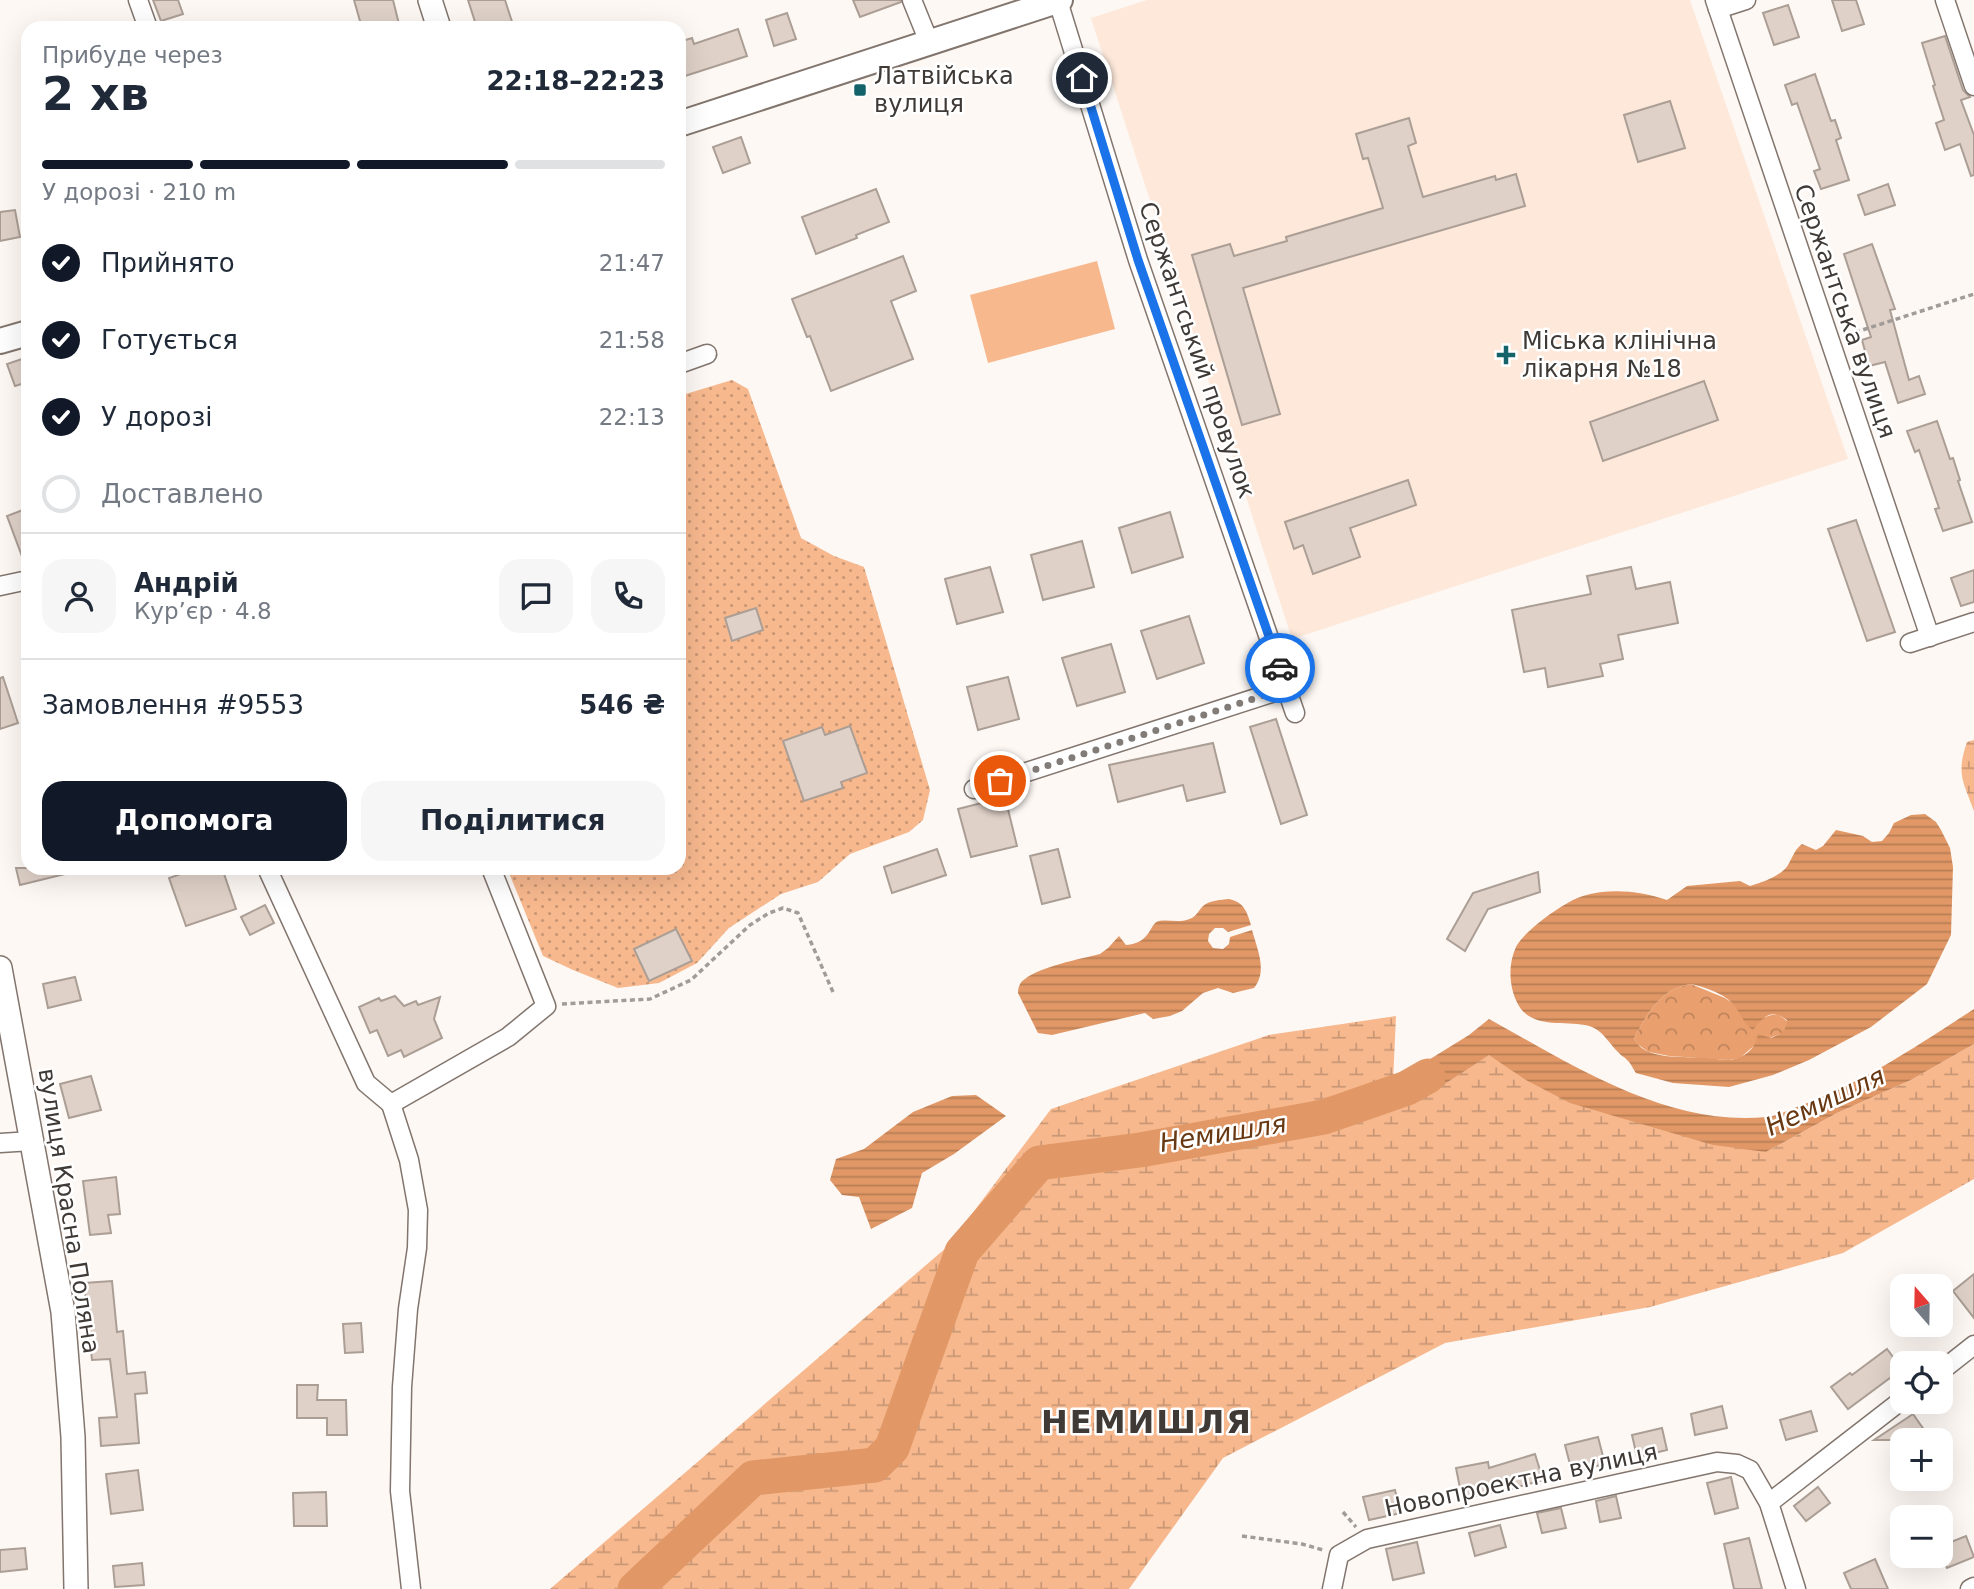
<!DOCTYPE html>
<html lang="uk">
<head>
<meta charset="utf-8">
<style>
  body { margin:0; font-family:"DejaVu Sans",sans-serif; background:#f6f6f7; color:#1f2937; height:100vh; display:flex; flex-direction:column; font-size:26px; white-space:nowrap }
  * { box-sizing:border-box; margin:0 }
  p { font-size:23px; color:#747a83 }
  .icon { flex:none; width:38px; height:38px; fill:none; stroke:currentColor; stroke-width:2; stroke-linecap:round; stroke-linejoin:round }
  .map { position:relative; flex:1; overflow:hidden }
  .panel { position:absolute; left:21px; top:21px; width:665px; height:854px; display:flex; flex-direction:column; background:#fff; border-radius:21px; box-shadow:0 7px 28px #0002 }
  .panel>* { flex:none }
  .needle { width:46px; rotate:340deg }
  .tools { position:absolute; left:1890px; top:1274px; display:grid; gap:14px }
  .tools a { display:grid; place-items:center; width:63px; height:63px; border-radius:14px; background:#fff; box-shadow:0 7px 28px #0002; font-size:35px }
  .pin { position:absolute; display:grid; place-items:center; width:60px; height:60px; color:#fff; margin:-30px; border:4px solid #fff; border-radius:50%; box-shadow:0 2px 7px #0007 }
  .courier { position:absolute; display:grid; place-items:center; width:70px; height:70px; margin:-35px; border:5px solid #1a73e8; border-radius:50%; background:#fff; color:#222; box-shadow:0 2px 9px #0007 }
  .head em { font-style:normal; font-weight:600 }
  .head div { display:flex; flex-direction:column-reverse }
  .head { display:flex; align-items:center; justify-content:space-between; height:119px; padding:0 21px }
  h1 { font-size:46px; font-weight:600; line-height:52px }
  .bar { display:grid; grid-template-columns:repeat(4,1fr); gap:10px 7px; align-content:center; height:84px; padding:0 21px }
  .bar i { height:9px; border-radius:5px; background:#e0e1e3 }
  .bar .active { background:#111827 }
  .bar p { grid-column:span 4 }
  .line { display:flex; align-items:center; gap:18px; padding:0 21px; border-top:2px solid #e0e1e3 }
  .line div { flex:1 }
  .round { display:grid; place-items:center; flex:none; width:74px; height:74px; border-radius:21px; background:#f6f6f7 }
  ol { padding:0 21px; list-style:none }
  li { display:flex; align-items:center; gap:21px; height:77px }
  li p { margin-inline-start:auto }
  li .icon { padding:7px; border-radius:50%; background:#111827; color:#fff; stroke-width:4 }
  li:last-child { color:#747a83 }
  li i { width:38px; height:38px; border:4px solid #e0e1e3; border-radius:50% }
  .cta { display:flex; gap:14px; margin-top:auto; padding:14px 21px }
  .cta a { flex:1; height:80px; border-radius:21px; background:#111827; color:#fff; font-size:28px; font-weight:600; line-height:80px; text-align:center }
  .cta a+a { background:#f6f6f7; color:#1f2937 }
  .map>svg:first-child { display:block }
</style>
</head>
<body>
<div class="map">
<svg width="1974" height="1589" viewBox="0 0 1974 1589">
  <defs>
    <pattern id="grass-dots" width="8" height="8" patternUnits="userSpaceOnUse" patternTransform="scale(1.75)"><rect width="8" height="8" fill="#f7b88e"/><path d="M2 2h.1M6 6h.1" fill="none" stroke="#c99775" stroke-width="1.8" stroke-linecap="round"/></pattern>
    <pattern id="forest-crowns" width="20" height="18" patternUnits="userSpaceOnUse" patternTransform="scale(1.75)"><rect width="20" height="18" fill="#eaa06e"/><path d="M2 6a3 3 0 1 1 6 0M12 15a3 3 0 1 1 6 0" fill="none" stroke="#bf835b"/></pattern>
    <pattern id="wetland-marsh" width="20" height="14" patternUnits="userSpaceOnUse" patternTransform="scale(1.75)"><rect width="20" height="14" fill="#f7b88e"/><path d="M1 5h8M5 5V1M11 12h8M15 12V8" fill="none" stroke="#c99775"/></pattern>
    <pattern id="water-rules" width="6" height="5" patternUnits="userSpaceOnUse" patternTransform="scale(1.75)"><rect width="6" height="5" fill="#e19866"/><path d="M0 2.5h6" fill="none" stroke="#b87d55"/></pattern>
  </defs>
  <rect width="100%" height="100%" fill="#fdf8f4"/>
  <path fill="#fde8da" d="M1147 0H1690L1848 459 1292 639 1091 18Z"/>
  <path fill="url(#grass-dots)" d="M732 380 748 389 801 538 834 556 864 567 930 790 923 820 909 832 850 854 818 882 781 894 729 928 697 963 659 983 618 988 573 970 543 956 507 868H679V396Z"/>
  <path fill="url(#forest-crowns)" d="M1691 984 1725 998 1734 1004 1763 1018C1775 1013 1778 1013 1787 1021V1027L1782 1033 1756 1044 1740 1058 1729 1060 1669 1056 1649 1052 1637 1044 1634 1038C1647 1014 1661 988 1691 984Z"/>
  <g fill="url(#wetland-marsh)">
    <path d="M1974 740V811C1963 781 1956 774 1967 742Z"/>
    <path d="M1396 1016 1393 1082 1383 1103 1448 1082 1489 1054 1524 1079 1766 1152 1837 1113 1911 1080 1974 1044V1179L1843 1253 1650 1307 1445 1343 1223 1458 1129 1589H550L947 1247 1051 1109 1269 1035Z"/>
  </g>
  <path fill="#f7b88e" d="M1097 261 1115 329 988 363 970 295Z"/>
  <g fill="url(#water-rules)" fill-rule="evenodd">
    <path d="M1925 814 1936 822 1941 830 1950 848 1953 867 1951 935 1927 984 1871 1027 1809 1060 1773 1075 1729 1087 1673 1083 1636 1073C1633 1069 1631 1063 1627 1060 1625 1057 1621 1056 1619 1053 1610 1045 1604 1032 1592 1027 1571 1019 1538 1030 1521 1009 1509 992 1507 966 1516 947 1524 931 1565 901 1583 896 1611 888 1639 891 1667 900L1687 886 1740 881 1750 886C1763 882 1776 878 1786 868 1792 860 1793 851 1802 844L1816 850 1823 846 1836 830 1863 836 1872 842 1882 841 1889 833 1894 823 1911 815ZM1691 984C1704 987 1723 993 1732 1003 1741 1012 1742 1023 1753 1030 1764 1016 1771 1008 1787 1020 1787 1031 1780 1034 1771 1038L1758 1034C1756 1046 1749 1054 1738 1058 1727 1062 1716 1058 1705 1058 1685 1056 1643 1061 1634 1038 1647 1014 1661 988 1691 984Z"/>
    <path d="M1229 899C1244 902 1247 912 1251 925L1228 932 1223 928H1215L1209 934 1208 941 1213 948 1223 949 1229 944 1230 937 1252 930C1257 949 1268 971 1254 988L1233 993 1218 988 1203 993 1182 1011 1170 1016 1153 1019 1145 1013 1052 1035 1038 1033 1018 993C1018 987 1020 982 1025 979 1039 967 1080 959 1100 954L1108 948 1119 936 1126 945C1152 943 1149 923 1159 921 1170 919 1179 924 1192 918 1197 915 1199 910 1203 906 1210 900 1221 900 1229 899Z"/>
    <path d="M1974 1009V1044L1911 1080 1837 1113 1766 1152 1713 1145 1570 1103 1524 1079 1489 1055 1448 1082 1411 1103 1383 1104 1393 1082 1469 1035 1489 1019C1573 1065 1666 1127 1767 1117 1776 1116 1787 1111 1797 1107 1861 1084 1917 1046 1974 1009Z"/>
    <path d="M976 1095 1006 1116 954 1154 922 1173 912 1208 871 1229 859 1197 842 1195 830 1180 836 1159 864 1149 913 1112 952 1096Z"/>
  </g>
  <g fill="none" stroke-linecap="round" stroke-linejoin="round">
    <path stroke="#e19866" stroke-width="35" d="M635 1589 753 1478 875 1465 892 1448 962 1252 1039 1163 1140 1150 1324 1117 1407 1088 1428 1076"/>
  </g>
  <g fill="#dfd1c8" stroke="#ab9e95" stroke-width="2">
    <path d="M153 0H178L183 14 161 21Z"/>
    <path d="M354 0H393L400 28H362Z"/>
    <path d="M468 0H505L514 28H477Z"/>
    <path d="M853 0H901V2L860 17Z"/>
    <path d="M1832 0H1856L1864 24 1842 31Z"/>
    <path d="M1788 5 1799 37 1774 45 1763 13Z"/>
    <path d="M787 13 796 39 774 46 766 20Z"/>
    <path d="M738 29 747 56 682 77 679 68V42L692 38 694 44Z"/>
    <path d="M1945 36 1963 90 1970 97 1961 100 1974 135V175L1971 176 1960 144 1945 150 1936 123 1944 120 1933 86 1935 85 1922 43Z"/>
    <path d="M1815 74 1831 121 1835 120 1841 138 1836 140 1849 180 1821 189 1814 171 1820 169 1797 103 1792 105 1785 85Z"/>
    <path d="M1670 101 1685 148 1638 162 1624 115Z"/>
    <path d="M1409 118 1416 143 1408 146 1423 197 1495 176 1496 180 1516 174 1525 206 1243 288 1280 414 1242 425 1192 255 1230 244 1234 256 1287 241 1286 237 1383 208 1368 158 1363 159 1356 134Z"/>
    <path d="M741 137 750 163 723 173 713 147Z"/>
    <path d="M1888 184 1895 205 1865 215 1858 195Z"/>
    <path d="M876 189 889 222 856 235 857 238 816 254 802 217Z"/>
    <path d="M15 210 20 237 0 241V212Z"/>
    <path d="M1872 244 1895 309 1890 310 1909 380 1919 376 1925 394 1898 403 1885 362 1869 366 1862 340 1871 337 1844 254Z"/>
    <path d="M903 256 916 291 891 301 913 359 831 391 810 336 807 337 792 299Z"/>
    <path d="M28 357V382L15 386 7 364Z"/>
    <path d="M1704 381 1718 420 1603 461 1590 422Z"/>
    <path d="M1937 421 1950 459 1953 458 1960 480 1958 481 1972 522 1943 531 1935 509 1939 508 1919 450 1915 452 1907 431Z"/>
    <path d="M1408 480 1416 505 1350 528 1360 557 1313 574 1303 545 1294 549 1285 522Z"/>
    <path d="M28 508V567H26L7 516Z"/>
    <path d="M1170 512 1183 557 1132 573 1119 528Z"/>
    <path d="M1856 520 1895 632 1867 641 1828 529Z"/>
    <path d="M1082 541 1094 587 1043 600 1031 555Z"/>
    <path d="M990 567 1003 612 957 624 945 579Z"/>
    <path d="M1631 567 1636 589 1670 582 1678 623 1618 635 1623 659 1600 664 1603 676 1548 687 1545 668 1524 672 1512 610 1591 594 1587 576Z"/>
    <path d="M1974 570V602L1961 606 1951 578Z"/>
    <path d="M756 608 763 630 732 641 725 618Z"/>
    <path d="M1189 616 1204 663 1157 679 1141 631Z"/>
    <path d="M1111 644 1125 692 1077 706 1062 658Z"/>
    <path d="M3 677 18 723 0 729V678Z"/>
    <path d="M1008 677 1019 719 978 730 967 687Z"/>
    <path d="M1276 719 1307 815 1281 824 1250 727Z"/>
    <path d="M850 726 867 773 841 782 843 788 804 801 783 741 822 727 825 735Z"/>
    <path d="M1213 743 1225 792 1187 801 1183 785 1118 802 1109 765Z"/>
    <path d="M1005 797 1017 846 971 857 958 809Z"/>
    <path d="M937 849 946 875 892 893 884 867Z"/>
    <path d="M1058 849 1070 897 1042 904 1030 856Z"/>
    <path d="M16 868H64L65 874 20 885Z"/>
    <path d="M198 868H222L236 909 186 926 169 878Z"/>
    <path d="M1538 872 1540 892 1488 909 1465 951 1447 939 1473 893Z"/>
    <path d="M265 905 274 923 250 935 241 917Z"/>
    <path d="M676 929 692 961 649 981 634 949Z"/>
    <path d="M75 977 81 1000 48 1008 43 984Z"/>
    <path d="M395 996 404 1006 416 1001 418 1005 440 997 434 1019 442 1038 404 1057 401 1050 388 1056 377 1030 370 1033 359 1007 379 998 381 1001Z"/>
    <path d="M91 1076 101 1110 69 1118 60 1084Z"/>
    <path d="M116 1177 120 1214 108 1215 111 1233 90 1235 83 1181Z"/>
    <path d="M1974 1274V1318L1953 1291Z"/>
    <path d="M112 1281 117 1332 123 1331 127 1374 145 1372 147 1393 135 1394 139 1443 101 1446 99 1418 117 1417 110 1359 92 1360 84 1283Z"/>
    <path d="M361 1323 363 1352 345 1353 343 1324Z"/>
    <path d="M1887 1349 1902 1369 1848 1409 1831 1387 1850 1373 1852 1375Z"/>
    <path d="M297 1385H318L317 1400H346L347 1435H327V1418H297Z"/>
    <path d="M1722 1406 1727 1428 1695 1435 1691 1414Z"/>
    <path d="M1811 1411 1817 1431 1786 1440 1780 1420Z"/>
    <path d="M1913 1414 1927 1434 1918 1440H1874Z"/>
    <path d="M1662 1428 1667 1450 1637 1457 1632 1435Z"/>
    <path d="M1598 1437 1605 1464 1572 1472 1565 1445Z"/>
    <path d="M1535 1454 1543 1480 1507 1490 1462 1498 1456 1468 1488 1462 1489 1468Z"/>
    <path d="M138 1470 143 1510 111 1514 106 1474Z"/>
    <path d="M1731 1477 1738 1508 1715 1514 1707 1483Z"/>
    <path d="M1818 1487 1830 1503 1806 1521 1794 1506Z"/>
    <path d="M1395 1490 1401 1513 1369 1520 1363 1497Z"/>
    <path d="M326 1492 327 1526H294L293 1493Z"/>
    <path d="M1616 1496 1621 1518 1600 1522 1596 1501Z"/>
    <path d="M1561 1508 1566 1528 1542 1533 1537 1513Z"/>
    <path d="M1500 1525 1506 1547 1475 1556 1469 1533Z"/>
    <path d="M1966 1536 1974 1557 1947 1568 1941 1554V1546Z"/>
    <path d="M1749 1538 1762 1589H1734L1724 1544Z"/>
    <path d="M1417 1542 1424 1573 1393 1580 1386 1549Z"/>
    <path d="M25 1548 27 1569 0 1572V1550Z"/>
    <path d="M1875 1559 1888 1589H1851L1844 1573Z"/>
    <path d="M142 1563 144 1585 115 1587 113 1566Z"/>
  </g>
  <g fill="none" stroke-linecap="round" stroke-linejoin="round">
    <defs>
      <g id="minor">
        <path d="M138 0 148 28"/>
        <path d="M912 0 929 42"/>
        <path d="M1715 0 1930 637"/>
        <path d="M1945 0 1974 86"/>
        <path d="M1058 1 1138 260 1295 713"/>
        <path d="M1718 9 1746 0"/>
        <path d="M679 364 707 354"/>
        <path d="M0 586 28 580"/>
        <path d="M1910 643 1974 622"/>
        <path d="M974 789 1287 688"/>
        <path d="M267 868 366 1083 391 1104"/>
        <path d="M391 1104 409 1160 418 1210 417 1248 408 1309 402 1387 400 1491 411 1589"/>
        <path d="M391 1104 508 1037 546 1006 491 868"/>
        <path d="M0 1143 32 1141"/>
        <path d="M1941 1371 1974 1345"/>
        <path d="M1769 1503 1902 1400"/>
        <path d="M1332 1589 1339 1555 1367 1539 1717 1462 1737 1464 1750 1470 1769 1503 1796 1589"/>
        <path d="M1970 1589 1974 1587"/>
      </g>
      <g id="tertiary">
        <path d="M430 0 439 28"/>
        <path d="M0 968 63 1312 73 1437 76 1589"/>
      </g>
      <g id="secondary">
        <path d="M679 124 1060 0"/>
        <path d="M0 341 28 333"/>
      </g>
    </defs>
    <use href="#minor" stroke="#82756d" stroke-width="21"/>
    <use href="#tertiary" stroke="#82756d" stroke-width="26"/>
    <use href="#secondary" stroke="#82756d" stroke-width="28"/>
    <g stroke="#a19c98" stroke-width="3.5" stroke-dasharray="5 3.5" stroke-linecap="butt">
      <path d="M1847 335 1974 294"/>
      <path d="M562 1004 650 999 691 980 750 925 769 913 783 908 798 913 833 992"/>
      <path d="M1343 1512 1356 1527"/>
      <path d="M1242 1536 1302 1544 1323 1550"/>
    </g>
    <use href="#minor" stroke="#fff" stroke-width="18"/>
    <use href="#tertiary" stroke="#fff" stroke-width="23"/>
    <use href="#secondary" stroke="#fff" stroke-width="24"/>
  </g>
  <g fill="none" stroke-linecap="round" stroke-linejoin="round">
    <path stroke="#827c78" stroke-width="7" stroke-dasharray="0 12.6" d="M1000 781 1287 688 1280 668"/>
    <path stroke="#1a73e8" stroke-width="9" d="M1082 78 1138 260 1280 668"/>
  </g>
  <g fill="#14636a" stroke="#fff" stroke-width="2.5">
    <rect x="853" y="83" width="14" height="14" rx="3.5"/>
    <path d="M1502.5 344.5h7v7h7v7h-7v7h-7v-7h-7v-7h7z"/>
  </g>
  <g text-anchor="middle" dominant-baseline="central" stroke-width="5" stroke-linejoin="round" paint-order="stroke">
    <g font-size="24" fill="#3f3a36" stroke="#fff" text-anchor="start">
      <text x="874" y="76">Латвійська<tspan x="874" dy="28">вулиця</tspan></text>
      <text x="1522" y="341">Міська клінічна<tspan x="1522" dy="28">лікарня №18</tspan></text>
    </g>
    <g font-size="24" fill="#3f3a36" stroke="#fff">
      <text transform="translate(1845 311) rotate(71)">Сержантська вулиця</text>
      <text transform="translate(1197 350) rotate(71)">Сержантський провулок</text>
      <text transform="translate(69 1211) rotate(81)">вулиця Красна Поляна</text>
      <text transform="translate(1521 1480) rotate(-12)">Новопроектна вулиця</text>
    </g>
    <g font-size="26" font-style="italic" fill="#683812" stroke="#fff">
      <text transform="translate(1825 1101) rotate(-25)">Немишля</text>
      <text transform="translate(1223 1133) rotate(-9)">Немишля</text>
    </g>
    <g font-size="32" font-weight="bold" letter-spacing="2" fill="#3f3a36" stroke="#fff">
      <text x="1147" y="1422">НЕМИШЛЯ</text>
    </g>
  </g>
</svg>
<div class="tools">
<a><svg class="needle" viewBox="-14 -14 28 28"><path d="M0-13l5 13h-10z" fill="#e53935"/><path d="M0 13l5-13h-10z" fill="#747a83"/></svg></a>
<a><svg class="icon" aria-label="locate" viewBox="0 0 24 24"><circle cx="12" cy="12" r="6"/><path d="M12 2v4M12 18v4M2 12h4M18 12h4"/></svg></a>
<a>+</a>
<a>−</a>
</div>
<div class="pin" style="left:1000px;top:781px;background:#ea580c"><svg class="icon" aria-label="bag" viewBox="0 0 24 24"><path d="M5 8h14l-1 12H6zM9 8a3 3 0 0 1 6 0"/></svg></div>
<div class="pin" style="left:1082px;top:78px;background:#1f2937"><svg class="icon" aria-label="home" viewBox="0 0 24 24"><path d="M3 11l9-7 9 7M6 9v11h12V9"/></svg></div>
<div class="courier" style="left:1280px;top:668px"><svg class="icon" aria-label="car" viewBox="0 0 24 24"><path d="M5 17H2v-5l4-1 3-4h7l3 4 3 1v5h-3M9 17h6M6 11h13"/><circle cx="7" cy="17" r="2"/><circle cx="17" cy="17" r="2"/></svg></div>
<section class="panel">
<div class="head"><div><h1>2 хв</h1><p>Прибуде через</p></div><em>22:18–22:23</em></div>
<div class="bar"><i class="active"></i><i class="active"></i><i class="active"></i><i></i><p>У дорозі · 210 m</p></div>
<ol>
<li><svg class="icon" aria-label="check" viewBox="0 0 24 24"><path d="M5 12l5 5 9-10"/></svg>Прийнято<p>21:47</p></li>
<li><svg class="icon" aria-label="check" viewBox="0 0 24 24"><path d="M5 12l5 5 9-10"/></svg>Готується<p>21:58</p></li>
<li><svg class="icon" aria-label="check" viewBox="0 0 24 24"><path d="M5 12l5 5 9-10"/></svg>У дорозі<p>22:13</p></li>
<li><i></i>Доставлено</li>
</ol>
<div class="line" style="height:126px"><a class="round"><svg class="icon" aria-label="person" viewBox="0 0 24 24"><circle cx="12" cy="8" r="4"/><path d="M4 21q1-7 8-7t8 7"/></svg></a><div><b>Андрій</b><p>Кур’єр · 4.8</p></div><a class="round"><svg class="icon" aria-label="chat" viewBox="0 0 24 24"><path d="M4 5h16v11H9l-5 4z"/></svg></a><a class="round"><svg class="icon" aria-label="phone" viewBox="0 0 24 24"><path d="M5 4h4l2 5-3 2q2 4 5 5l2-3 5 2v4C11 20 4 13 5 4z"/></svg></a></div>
<div class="line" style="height:91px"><div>Замовлення #9553</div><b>546 ₴</b></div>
<div class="cta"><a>Допомога</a><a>Поділитися</a></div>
</section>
</div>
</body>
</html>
